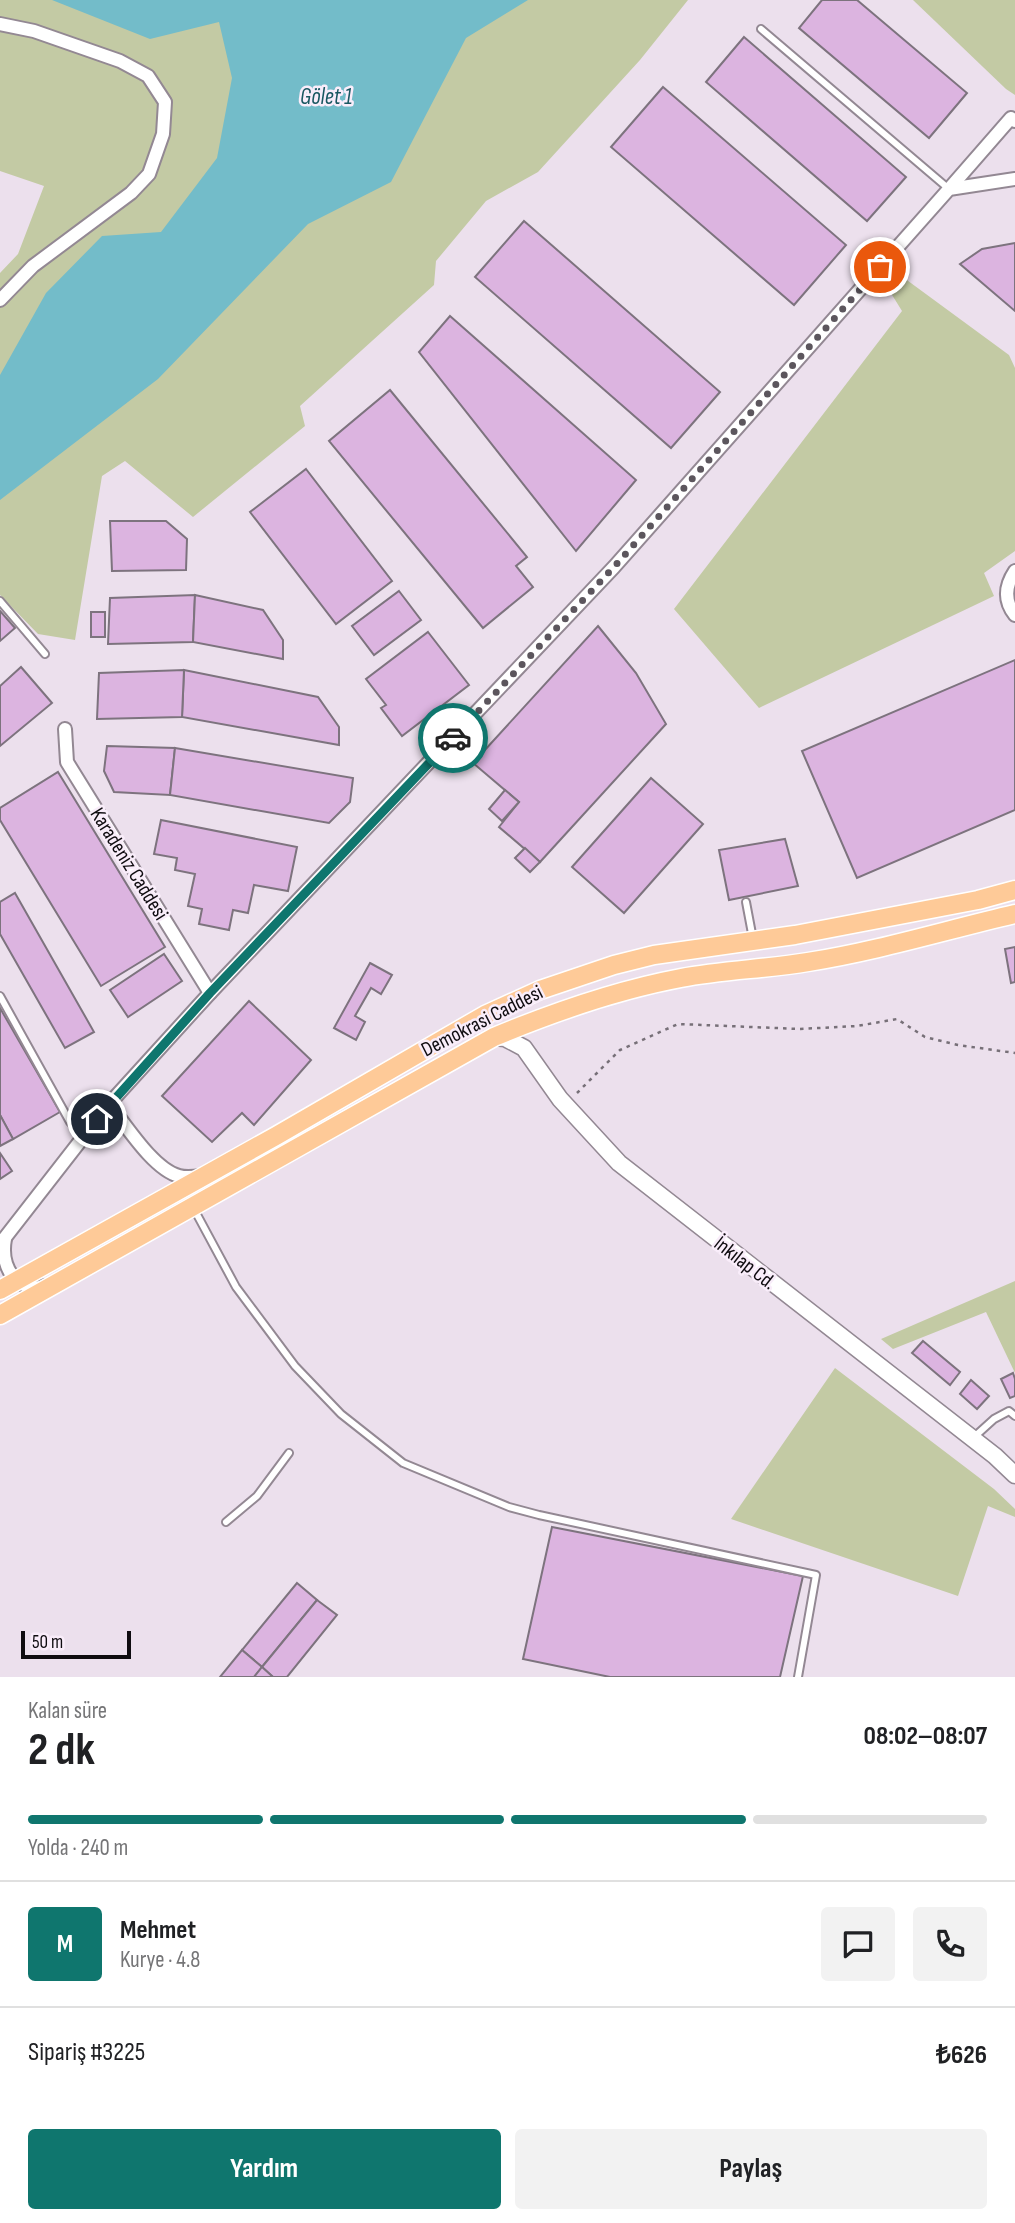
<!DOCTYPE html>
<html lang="tr">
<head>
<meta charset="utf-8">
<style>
  body { margin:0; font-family:"Sofia Sans Condensed",sans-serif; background:#f2f2f2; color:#202124; height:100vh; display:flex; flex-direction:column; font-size:26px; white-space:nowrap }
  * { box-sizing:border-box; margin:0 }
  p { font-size:23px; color:#757577 }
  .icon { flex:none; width:38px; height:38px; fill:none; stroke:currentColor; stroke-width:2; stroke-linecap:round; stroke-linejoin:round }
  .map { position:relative; height:1677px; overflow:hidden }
  .panel { display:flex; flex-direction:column; background:#fff; flex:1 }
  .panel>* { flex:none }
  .scale { position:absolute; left:21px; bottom:18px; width:110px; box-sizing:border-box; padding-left:7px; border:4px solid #0f0c10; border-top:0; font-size:19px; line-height:24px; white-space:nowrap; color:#0f0c10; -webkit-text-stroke:5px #f9edfa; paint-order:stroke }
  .pin { position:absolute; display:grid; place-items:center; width:60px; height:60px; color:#fff; margin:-30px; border:4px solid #fff; border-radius:50%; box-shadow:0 2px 7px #0007 }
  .courier { position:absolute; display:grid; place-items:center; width:70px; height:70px; margin:-35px; border:5px solid #0f766e; border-radius:50%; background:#fff; color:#222; box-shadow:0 2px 9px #0007 }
  .overview em { font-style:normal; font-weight:700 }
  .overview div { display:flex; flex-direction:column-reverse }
  .overview { display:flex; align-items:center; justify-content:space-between; height:119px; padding:0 28px }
  h1 { font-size:46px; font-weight:700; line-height:52px }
  .bar { display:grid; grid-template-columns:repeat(4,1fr); gap:10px 7px; align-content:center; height:84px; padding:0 28px }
  .bar i { height:9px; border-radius:5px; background:#e0e0e0 }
  .bar .current { background:#0f766e }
  .bar p { grid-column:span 4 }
  .line { display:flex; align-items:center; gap:18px; padding:0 28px; border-top:2px solid #e0e0e0 }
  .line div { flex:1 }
  .round { display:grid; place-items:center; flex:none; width:74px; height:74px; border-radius:7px; background:#f2f2f2 }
  .primary-button { display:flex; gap:14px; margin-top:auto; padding:14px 28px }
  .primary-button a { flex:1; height:80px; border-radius:7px; background:#0f766e; color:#fff; font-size:28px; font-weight:700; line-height:80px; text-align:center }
  .primary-button a+a { background:#f2f2f2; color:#202124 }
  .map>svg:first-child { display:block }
</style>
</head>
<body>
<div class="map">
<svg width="1015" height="1677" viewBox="0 0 1015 1677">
  <rect width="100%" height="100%" fill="#ece0ed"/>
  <g fill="#c3caa4">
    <path d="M0 0H688L640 60 538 172 486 201 436 261 434 285 300 406 305 426 193 517 125 461 102 476 75 640 38 634 0 595V273L18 254 44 186 0 171Z"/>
    <path d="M913 0H1015V95L1006 89Z"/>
    <path d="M900 275 1009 355 1015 368V551L984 573 994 596 759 708 674 609 902 311 889 290Z"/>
    <path d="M1015 1281V1373L986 1312 893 1349 881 1339Z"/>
    <path d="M835 1368 994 1489 1015 1509V1517L988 1506 958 1596 731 1519Z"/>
  </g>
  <path fill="#73bcc9" d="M52 0H528L466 38 391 182 308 224 158 379 0 500V375L46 293 102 236 161 232 217 158 232 78 219 22 150 39Z"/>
  <g fill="#dcb4e0" stroke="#7d737e" stroke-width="2">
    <path d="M822 0H857L967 93 929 138 799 28Z"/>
    <path d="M744 37 906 177 867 221 706 82Z"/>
    <path d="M663 87 846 245 794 305 611 147Z"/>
    <path d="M524 221 720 392 671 448 475 277Z"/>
    <path d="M1015 243V311L960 264 982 249Z"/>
    <path d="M450 316 636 480 576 551 419 352Z"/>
    <path d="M390 390 527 557 516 566 533 587 483 628 329 441Z"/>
    <path d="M306 469 392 581 336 624 250 512Z"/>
    <path d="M110 521H166L187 539 186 570 112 571Z"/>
    <path d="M399 591 421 620 374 655 352 626Z"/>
    <path d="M195 595 193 642 108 644 110 598Z"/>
    <path d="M195 595 263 610 283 640V659L193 642Z"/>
    <path d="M0 611 15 628 0 641Z"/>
    <rect x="91" y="612" width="14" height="25"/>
    <path d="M598 626 636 673 666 724 540 862 499 827 519 802 473 763Z"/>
    <path d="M428 632 469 685 402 736 381 708 386 705 366 679Z"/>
    <path d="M1015 660V810L857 878 802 751Z"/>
    <path d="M21 667 52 703 0 746V686Z"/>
    <path d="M184 670 318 697 339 727V745L182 717Z"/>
    <path d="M184 670 182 717 97 719 99 673Z"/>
    <path d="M107 746 175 748 170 795 114 792 104 771Z"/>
    <path d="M175 748 353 778 350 802 329 823 170 795Z"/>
    <path d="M58 772 165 947 101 986 0 820V808Z"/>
    <path d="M651 778 703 824 624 913 572 867Z"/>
    <path d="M505 790 519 802 502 821 489 809Z"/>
    <path d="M161 820 297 847 288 891 254 885 248 913 233 910 229 930 199 924 202 909 188 906 195 874 175 870 177 858 154 854Z"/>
    <path d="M785 839 798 886 729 900 719 850Z"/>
    <path d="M525 848 540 862 530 872 515 858Z"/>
    <path d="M15 893 94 1032 65 1048 0 934V902Z"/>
    <path d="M1015 947V982L1011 983 1005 949Z"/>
    <path d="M164 954 182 981 128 1017 110 990Z"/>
    <path d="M370 963 392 975 381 994 371 988 355 1016 365 1022 356 1040 334 1028Z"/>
    <path d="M249 1001 311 1060 254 1125 242 1113 212 1142 162 1096Z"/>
    <path d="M0 1008 60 1112 13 1139 0 1115Z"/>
    <path d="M0 1115 13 1139 0 1146Z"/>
    <path d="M0 1153 12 1171 0 1179Z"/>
    <path d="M923 1341 960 1372 950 1385 912 1353Z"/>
    <path d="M1013 1373 1015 1379V1396L1010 1398 1001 1379Z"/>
    <path d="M971 1380 989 1396 977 1409 960 1394Z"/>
    <path d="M552 1527 803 1576 780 1677H610L523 1659Z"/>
    <path d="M297 1583 317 1600 262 1667 242 1650Z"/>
    <path d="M317 1600 337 1615 287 1677H273L262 1667Z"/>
    <path d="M242 1650 262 1667 254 1677H220Z"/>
    <path d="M262 1667 273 1677H254Z"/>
  </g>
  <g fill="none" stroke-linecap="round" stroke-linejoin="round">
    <defs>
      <g id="lane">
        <path d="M761 29 949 189"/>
        <path d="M0 601 45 654"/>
        <path d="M746 902 753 939"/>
        <path d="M0 996 70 1122 85 1134"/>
        <path d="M194 1209 236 1287 295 1366 341 1414 403 1463 509 1507 539 1515 816 1575 798 1677"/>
        <path d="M973 1438 994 1419 1009 1411 1015 1416"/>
        <path d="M226 1522 257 1496 289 1453"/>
      </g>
      <g id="street">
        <path d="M0 24 34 31 120 61 148 76 165 102 163 134 149 174 131 193 33 266 0 300"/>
        <path d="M949 189 1011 118 1015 121"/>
        <path d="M1015 571C1005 586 1004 601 1015 615"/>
        <path d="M65 729 67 762 210 993"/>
        <path d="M109 1104C126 1125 153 1169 179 1176 186 1178 194 1177 201 1176"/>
        <path d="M5 1239C0 1266 16 1294 45 1286"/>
        <path d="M0 1244 109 1104 210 993 614 567 949 189 1015 179"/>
      </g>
      <path id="secondary" d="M494 1037 505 1038 524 1048 560 1099 619 1163 995 1456 1015 1475"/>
      <g id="primary">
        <path d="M0 1290 276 1136 485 1015 540 990 614 965 654 955 795 935 978 900 1015 890"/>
        <path d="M0 1315 494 1037C554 1012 617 990 681 978 723 970 766 969 808 962 878 951 946 930 1015 914"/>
      </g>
    </defs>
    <use href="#lane" stroke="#938893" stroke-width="10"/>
    <use href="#street" stroke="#938893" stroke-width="16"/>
    <use href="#secondary" stroke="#938893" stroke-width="19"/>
    <use href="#primary" stroke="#fff" stroke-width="21"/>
    <path stroke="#777078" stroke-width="2.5" stroke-dasharray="3.5 5" stroke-linecap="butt" d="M577 1093 620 1050 678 1024 800 1029 857 1026 897 1019 925 1037 958 1045 1015 1053"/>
    <use href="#lane" stroke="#fff" stroke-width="6"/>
    <use href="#street" stroke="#fff" stroke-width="12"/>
    <use href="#secondary" stroke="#fff" stroke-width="16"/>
    <use href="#primary" stroke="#feca98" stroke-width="18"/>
  </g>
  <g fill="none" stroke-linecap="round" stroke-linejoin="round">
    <path stroke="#5c565d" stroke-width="7" stroke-dasharray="0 12.6" d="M453 738 614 567 880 267"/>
    <path stroke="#0f766e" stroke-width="9" d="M97 1119 210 993 453 738"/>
  </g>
  <g text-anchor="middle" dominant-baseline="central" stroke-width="5" stroke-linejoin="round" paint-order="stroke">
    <g font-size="21" fill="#0f0c10" stroke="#f9edfa">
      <text transform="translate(129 864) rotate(58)">Karadeniz Caddesi</text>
      <text transform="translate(482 1021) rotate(-27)">Demokrasi Caddesi</text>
      <text transform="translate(745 1263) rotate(38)">İnkılap Cd.</text>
    </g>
    <g font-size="23" font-style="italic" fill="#195761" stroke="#f9edfa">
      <text x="326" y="97">Gölet 1</text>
    </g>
  </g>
</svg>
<div class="scale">50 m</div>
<div class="pin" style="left:880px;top:267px;background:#ea580c"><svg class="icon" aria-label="bag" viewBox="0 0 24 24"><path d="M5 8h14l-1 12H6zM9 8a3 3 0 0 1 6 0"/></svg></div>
<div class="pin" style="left:97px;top:1119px;background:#1f2937"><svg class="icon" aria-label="home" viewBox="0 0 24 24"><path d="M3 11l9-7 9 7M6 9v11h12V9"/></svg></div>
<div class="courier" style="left:453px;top:738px"><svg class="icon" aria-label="car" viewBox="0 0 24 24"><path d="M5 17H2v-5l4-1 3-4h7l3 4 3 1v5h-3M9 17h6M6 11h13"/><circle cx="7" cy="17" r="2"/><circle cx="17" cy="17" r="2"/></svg></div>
</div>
<section class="panel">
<div class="overview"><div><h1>2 dk</h1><p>Kalan süre</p></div><em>08:02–08:07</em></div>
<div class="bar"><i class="current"></i><i class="current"></i><i class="current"></i><i></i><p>Yolda · 240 m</p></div>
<div class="line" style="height:126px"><b class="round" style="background:#0f766e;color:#fff">M</b><div><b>Mehmet</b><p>Kurye · 4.8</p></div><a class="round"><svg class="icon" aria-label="chat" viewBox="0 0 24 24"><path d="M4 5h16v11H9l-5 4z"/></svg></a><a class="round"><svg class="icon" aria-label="phone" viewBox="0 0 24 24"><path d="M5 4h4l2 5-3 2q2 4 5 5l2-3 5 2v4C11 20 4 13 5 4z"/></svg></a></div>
<div class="line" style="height:91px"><div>Sipariş #3225</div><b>₺626</b></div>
<div class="primary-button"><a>Yardım</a><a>Paylaş</a></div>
</section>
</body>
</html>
